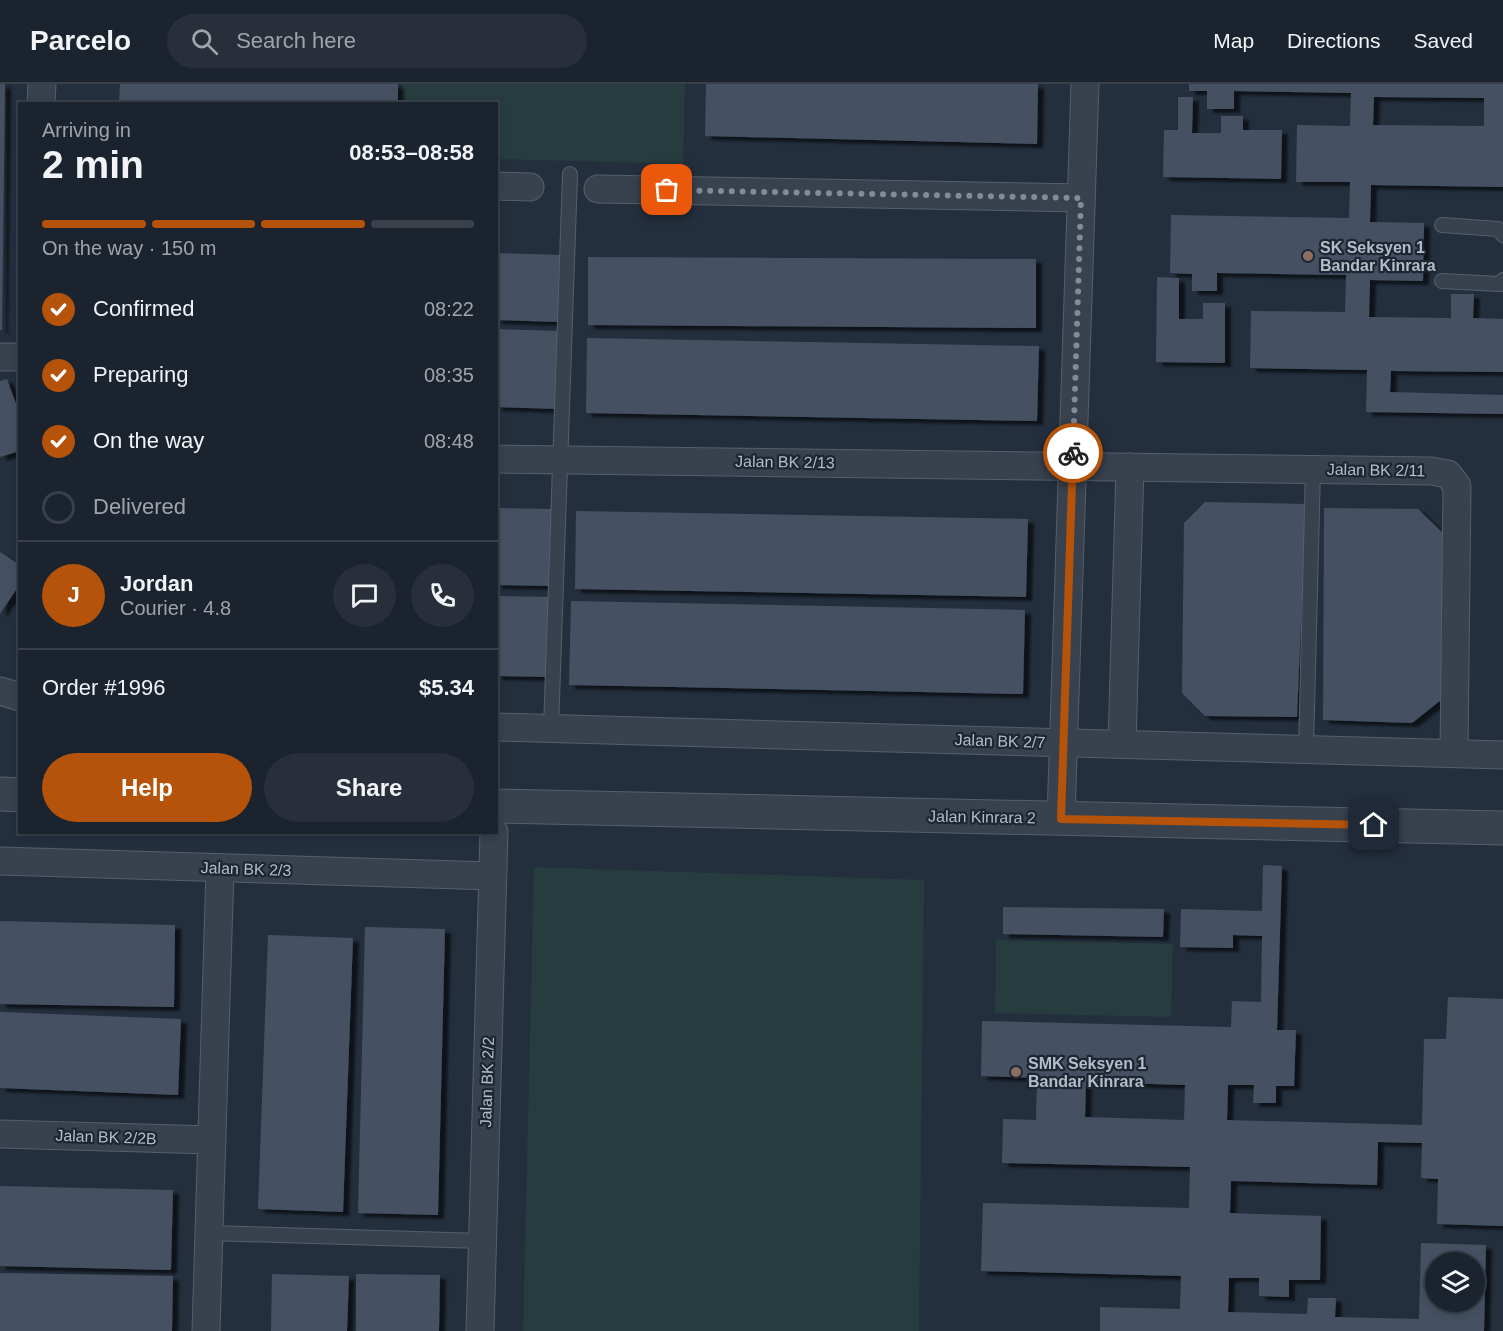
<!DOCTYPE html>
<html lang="en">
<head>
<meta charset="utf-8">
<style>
  body { margin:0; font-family:Arial,sans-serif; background:#282f3a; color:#f1f3f6; height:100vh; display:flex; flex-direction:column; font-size:22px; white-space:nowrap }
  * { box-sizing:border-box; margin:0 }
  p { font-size:20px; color:#a0a4aa }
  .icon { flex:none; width:33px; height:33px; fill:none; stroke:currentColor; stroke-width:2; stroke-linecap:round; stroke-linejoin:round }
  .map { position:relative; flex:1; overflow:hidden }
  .panel { position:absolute; left:18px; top:18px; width:480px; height:732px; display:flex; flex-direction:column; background:#1b232e; border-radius:0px; box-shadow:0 3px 9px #0003,0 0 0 2px #39404a }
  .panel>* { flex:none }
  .controls { position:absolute; left:1425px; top:1168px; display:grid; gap:12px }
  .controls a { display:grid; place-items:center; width:60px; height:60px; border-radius:50%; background:#1b232e; box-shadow:0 3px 9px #0003,0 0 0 2px #39404a; font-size:30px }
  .pin { position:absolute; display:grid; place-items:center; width:51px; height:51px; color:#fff; margin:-26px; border-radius:12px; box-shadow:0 3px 9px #0006 }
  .courier { position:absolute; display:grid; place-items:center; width:60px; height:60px; margin:-30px; border:4px solid #b45309; border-radius:50%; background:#fff; color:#222; box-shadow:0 2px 8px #0007 }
  .overview em { font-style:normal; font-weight:700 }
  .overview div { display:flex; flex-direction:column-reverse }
  .overview { display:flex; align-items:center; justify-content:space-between; height:102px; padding:0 24px }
  h1 { font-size:39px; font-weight:700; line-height:45px }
  .bar { display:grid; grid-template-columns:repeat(4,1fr); gap:9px 6px; align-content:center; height:72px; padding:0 24px }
  .bar i { height:8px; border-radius:4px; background:#39404a }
  .bar .on { background:#b45309 }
  .bar p { grid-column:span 4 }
  .line { display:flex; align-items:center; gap:15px; padding:0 24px; border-top:2px solid #39404a }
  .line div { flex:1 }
  .round { display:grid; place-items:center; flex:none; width:63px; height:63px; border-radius:32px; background:#282f3a }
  ol { padding:0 24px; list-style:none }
  li { display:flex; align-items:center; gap:18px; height:66px }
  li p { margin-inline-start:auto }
  li .icon { padding:6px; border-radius:50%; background:#b45309; color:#fff; stroke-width:4 }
  li:last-child { color:#a0a4aa }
  li i { width:33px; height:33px; border:3px solid #39404a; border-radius:50% }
  .cta { display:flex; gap:12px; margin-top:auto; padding:12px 24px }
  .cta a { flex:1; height:69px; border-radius:36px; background:#b45309; color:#fff; font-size:24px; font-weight:700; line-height:69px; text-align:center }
  .cta a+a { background:#282f3a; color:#f1f3f6 }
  header { display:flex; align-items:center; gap:36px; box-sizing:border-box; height:84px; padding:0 30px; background:#1b232e; border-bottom:2px solid #39404a }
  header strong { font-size:28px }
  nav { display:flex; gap:33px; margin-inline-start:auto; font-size:21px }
  .search { width:420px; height:54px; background:#282f3a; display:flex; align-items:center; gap:15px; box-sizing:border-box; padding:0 21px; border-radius:33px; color:#a0a4aa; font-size:22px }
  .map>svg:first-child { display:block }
</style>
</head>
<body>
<header>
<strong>Parcelo</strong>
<div class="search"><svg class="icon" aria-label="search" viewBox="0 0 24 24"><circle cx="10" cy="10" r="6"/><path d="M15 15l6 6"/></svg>Search here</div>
<nav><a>Map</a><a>Directions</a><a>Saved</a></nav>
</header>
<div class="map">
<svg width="1503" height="1247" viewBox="0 0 1503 1247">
  <defs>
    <filter id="shadow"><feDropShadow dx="6" dy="4" stdDeviation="1.5" flood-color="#0009"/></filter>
  </defs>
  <rect width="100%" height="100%" fill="#242f3e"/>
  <g fill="#263c3f">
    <path d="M402 0H685L683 80 497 75 496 20 401 19Z"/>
    <path d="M534 783 924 796 919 1247H523Z"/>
    <path d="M996 856 1173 860 1171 933 995 929Z"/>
  </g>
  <g fill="#455162" fill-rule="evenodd" filter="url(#shadow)">
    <path d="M0 0H5L2 246H0Z"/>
    <path d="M120 0H398V20H119Z"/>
    <path d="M706 0H1038L1037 60 705 52Z"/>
    <path d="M1189 0H1503V103L1371 101 1370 138 1424 139 1423 197 1370 196 1369 233 1451 234V210H1474L1473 234 1503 235V288L1391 287 1390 308 1503 311V330L1366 328 1367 286 1250 284 1251 227 1345 228 1346 191 1217 189V207H1192V190L1170 189 1171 131 1349 134 1350 98H1296L1297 41 1350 42 1351 9 1234 7V25H1207V7H1189ZM1374 13 1484 14V42L1373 41Z"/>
    <path d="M1178 13H1193L1192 49H1221V32H1243V46H1282L1281 95 1163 93 1164 46H1178Z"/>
    <path d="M496 169 561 171 559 238 496 236Z"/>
    <path d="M588 173 1036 175V244L588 241Z"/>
    <path d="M1157 193 1179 194V235H1203V219H1225V279L1156 278Z"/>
    <path d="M496 245 558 247 556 325 496 323Z"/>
    <path d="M587 254 1039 262 1037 337 586 329Z"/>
    <path d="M7 295 20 331V367L0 373V297Z"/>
    <path d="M1205 418 1306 420 1297 633 1205 632 1182 609 1184 439Z"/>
    <path d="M496 424 553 425 551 502 496 501Z"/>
    <path d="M1324 424 1418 425 1445 451 1441 616 1412 639 1323 636Z"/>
    <path d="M576 427 1028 435 1026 513 575 505Z"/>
    <path d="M0 468 20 481V500L0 530Z"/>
    <path d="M496 512 551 513 549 593 496 592Z"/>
    <path d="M571 517 1025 526 1023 610 569 601Z"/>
    <path d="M1263 781 1282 782 1277 946H1296L1294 1002H1276V1019H1253L1254 1001H1228L1227 1036 1422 1041 1424 955H1446L1448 913 1503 915V1142L1437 1140 1438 1095 1421 1094 1422 1059 1378 1058 1377 1101 1231 1097 1230 1129 1321 1132 1320 1196H1289V1213L1259 1212V1194H1229L1228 1228 1307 1230 1308 1214H1336L1335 1233 1419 1235 1421 1159 1486 1161 1484 1247H1100V1223L1180 1225 1181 1192 981 1187 983 1119 1189 1124 1190 1083 1002 1079 1003 1035 1036 1036 1037 994 981 992 982 937 1231 943 1232 917 1261 918 1262 852 1233 851V864L1180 863 1181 825 1262 827ZM1086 998 1185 1001 1184 1036 1085 1033ZM1436 1179H1474V1218H1436Z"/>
    <path d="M1003 823 1164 825 1163 853 1003 850Z"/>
    <path d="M0 837 175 841 174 923 0 920Z"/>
    <path d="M365 843 445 845 438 1131 358 1129Z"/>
    <path d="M268 851 353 854 343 1128 258 1125Z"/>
    <path d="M0 928 181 935 178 1011 0 1004Z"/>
    <path d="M0 1102 173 1106 171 1186 0 1182Z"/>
    <path d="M0 1189 173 1192 172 1247H0Z"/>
    <path d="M272 1190 349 1192 347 1247H271Z"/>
    <path d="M356 1190 440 1191 439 1247H356Z"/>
  </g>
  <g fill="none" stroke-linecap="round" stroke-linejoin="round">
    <defs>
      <g id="service">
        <path d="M1442 141 1498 145 1503 151"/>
        <path d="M1442 197 1500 200 1503 196"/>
        <path d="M551 645 570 90"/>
        <path d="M1306 665 1313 385"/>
        <path d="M209 1149 482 1157"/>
      </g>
      <g id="minor">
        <path d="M41 20 42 0"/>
        <path d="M496 102 530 103"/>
        <path d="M598 105 1081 114"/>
        <path d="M0 273H20"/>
        <path d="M496 375 1431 387 1448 390 1457 402 1454 669"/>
        <path d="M0 607 20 613"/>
        <path d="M496 643 1503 671"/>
        <path d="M1122 660 1130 383"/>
        <path d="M1061 734 1085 0"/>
        <path d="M0 777 492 792"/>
        <path d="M0 1050 212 1056"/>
        <path d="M206 1247 220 784"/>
        <path d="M480 1247 494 748"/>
      </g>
      <g id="tertiary">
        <path d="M0 710 20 711"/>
        <path d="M496 722 1503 744"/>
      </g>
    </defs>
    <use href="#service" stroke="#565f6c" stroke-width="16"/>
    <use href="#minor" stroke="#565f6c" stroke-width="29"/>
    <use href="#tertiary" stroke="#565f6c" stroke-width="35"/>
    <use href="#service" stroke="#38414e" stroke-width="14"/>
    <use href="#minor" stroke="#38414e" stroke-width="27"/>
    <use href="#tertiary" stroke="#38414e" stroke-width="33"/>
  </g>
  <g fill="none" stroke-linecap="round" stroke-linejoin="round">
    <path stroke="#828b98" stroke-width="6" stroke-dasharray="0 10.8" d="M667 106 1081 114 1073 369"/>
    <path stroke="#b45309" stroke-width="8" d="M1073 369 1061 735 1374 741"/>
  </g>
  <g fill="#8d6e63" stroke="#1d2633" stroke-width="2">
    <circle cx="1308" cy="172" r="6"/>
    <circle cx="1016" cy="988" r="6"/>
  </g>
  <g text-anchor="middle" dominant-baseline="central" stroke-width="4.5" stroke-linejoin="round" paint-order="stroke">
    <g font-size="16" font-weight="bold" fill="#b4bcc9" stroke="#1d2633" text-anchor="start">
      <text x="1320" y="163">SK Seksyen 1<tspan x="1320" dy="18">Bandar Kinrara</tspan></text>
      <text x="1028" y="979">SMK Seksyen 1<tspan x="1028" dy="18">Bandar Kinrara</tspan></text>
    </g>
    <g font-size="16" fill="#b4bcc9" stroke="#1d2633">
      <text transform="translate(785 378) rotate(1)">Jalan BK 2/13</text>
      <text transform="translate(1376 386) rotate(1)">Jalan BK 2/11</text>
      <text transform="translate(1000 657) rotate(2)">Jalan BK 2/7</text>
      <text transform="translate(982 733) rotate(1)">Jalan Kinrara 2</text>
      <text transform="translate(246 785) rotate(2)">Jalan BK 2/3</text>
      <text transform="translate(487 998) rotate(-88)">Jalan BK 2/2</text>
      <text transform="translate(106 1053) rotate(2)">Jalan BK 2/2B</text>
    </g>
  </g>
</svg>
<div class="controls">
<a><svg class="icon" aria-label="layers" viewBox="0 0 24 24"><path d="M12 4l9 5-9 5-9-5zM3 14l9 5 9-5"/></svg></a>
</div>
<div class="pin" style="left:667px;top:106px;background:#ea580c"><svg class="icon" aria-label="bag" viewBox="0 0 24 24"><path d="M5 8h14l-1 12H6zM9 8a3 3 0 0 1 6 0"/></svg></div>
<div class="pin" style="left:1374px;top:741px;background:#1f2937"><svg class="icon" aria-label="home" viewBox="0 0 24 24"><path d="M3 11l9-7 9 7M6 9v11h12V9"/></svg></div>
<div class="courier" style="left:1073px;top:369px"><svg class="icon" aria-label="bike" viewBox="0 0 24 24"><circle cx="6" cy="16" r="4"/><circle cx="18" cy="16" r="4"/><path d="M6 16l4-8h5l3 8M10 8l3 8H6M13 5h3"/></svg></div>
<section class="panel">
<div class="overview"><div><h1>2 min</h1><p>Arriving in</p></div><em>08:53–08:58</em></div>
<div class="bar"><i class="on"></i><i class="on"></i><i class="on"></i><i></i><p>On the way · 150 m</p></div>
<ol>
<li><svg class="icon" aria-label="check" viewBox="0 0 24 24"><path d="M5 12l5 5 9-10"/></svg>Confirmed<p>08:22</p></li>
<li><svg class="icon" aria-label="check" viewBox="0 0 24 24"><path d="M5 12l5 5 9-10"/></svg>Preparing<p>08:35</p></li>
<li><svg class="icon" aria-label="check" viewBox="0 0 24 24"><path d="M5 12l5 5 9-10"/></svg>On the way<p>08:48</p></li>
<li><i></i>Delivered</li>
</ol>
<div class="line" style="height:108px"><b class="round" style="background:#b45309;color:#fff">J</b><div><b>Jordan</b><p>Courier · 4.8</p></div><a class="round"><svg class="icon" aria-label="chat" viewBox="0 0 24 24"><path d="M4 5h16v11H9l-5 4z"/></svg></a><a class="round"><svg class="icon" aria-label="phone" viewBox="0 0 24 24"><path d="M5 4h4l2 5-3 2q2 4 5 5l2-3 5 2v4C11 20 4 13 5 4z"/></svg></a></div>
<div class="line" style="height:78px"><div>Order #1996</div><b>$5.34</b></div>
<div class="cta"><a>Help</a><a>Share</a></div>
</section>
</div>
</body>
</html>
